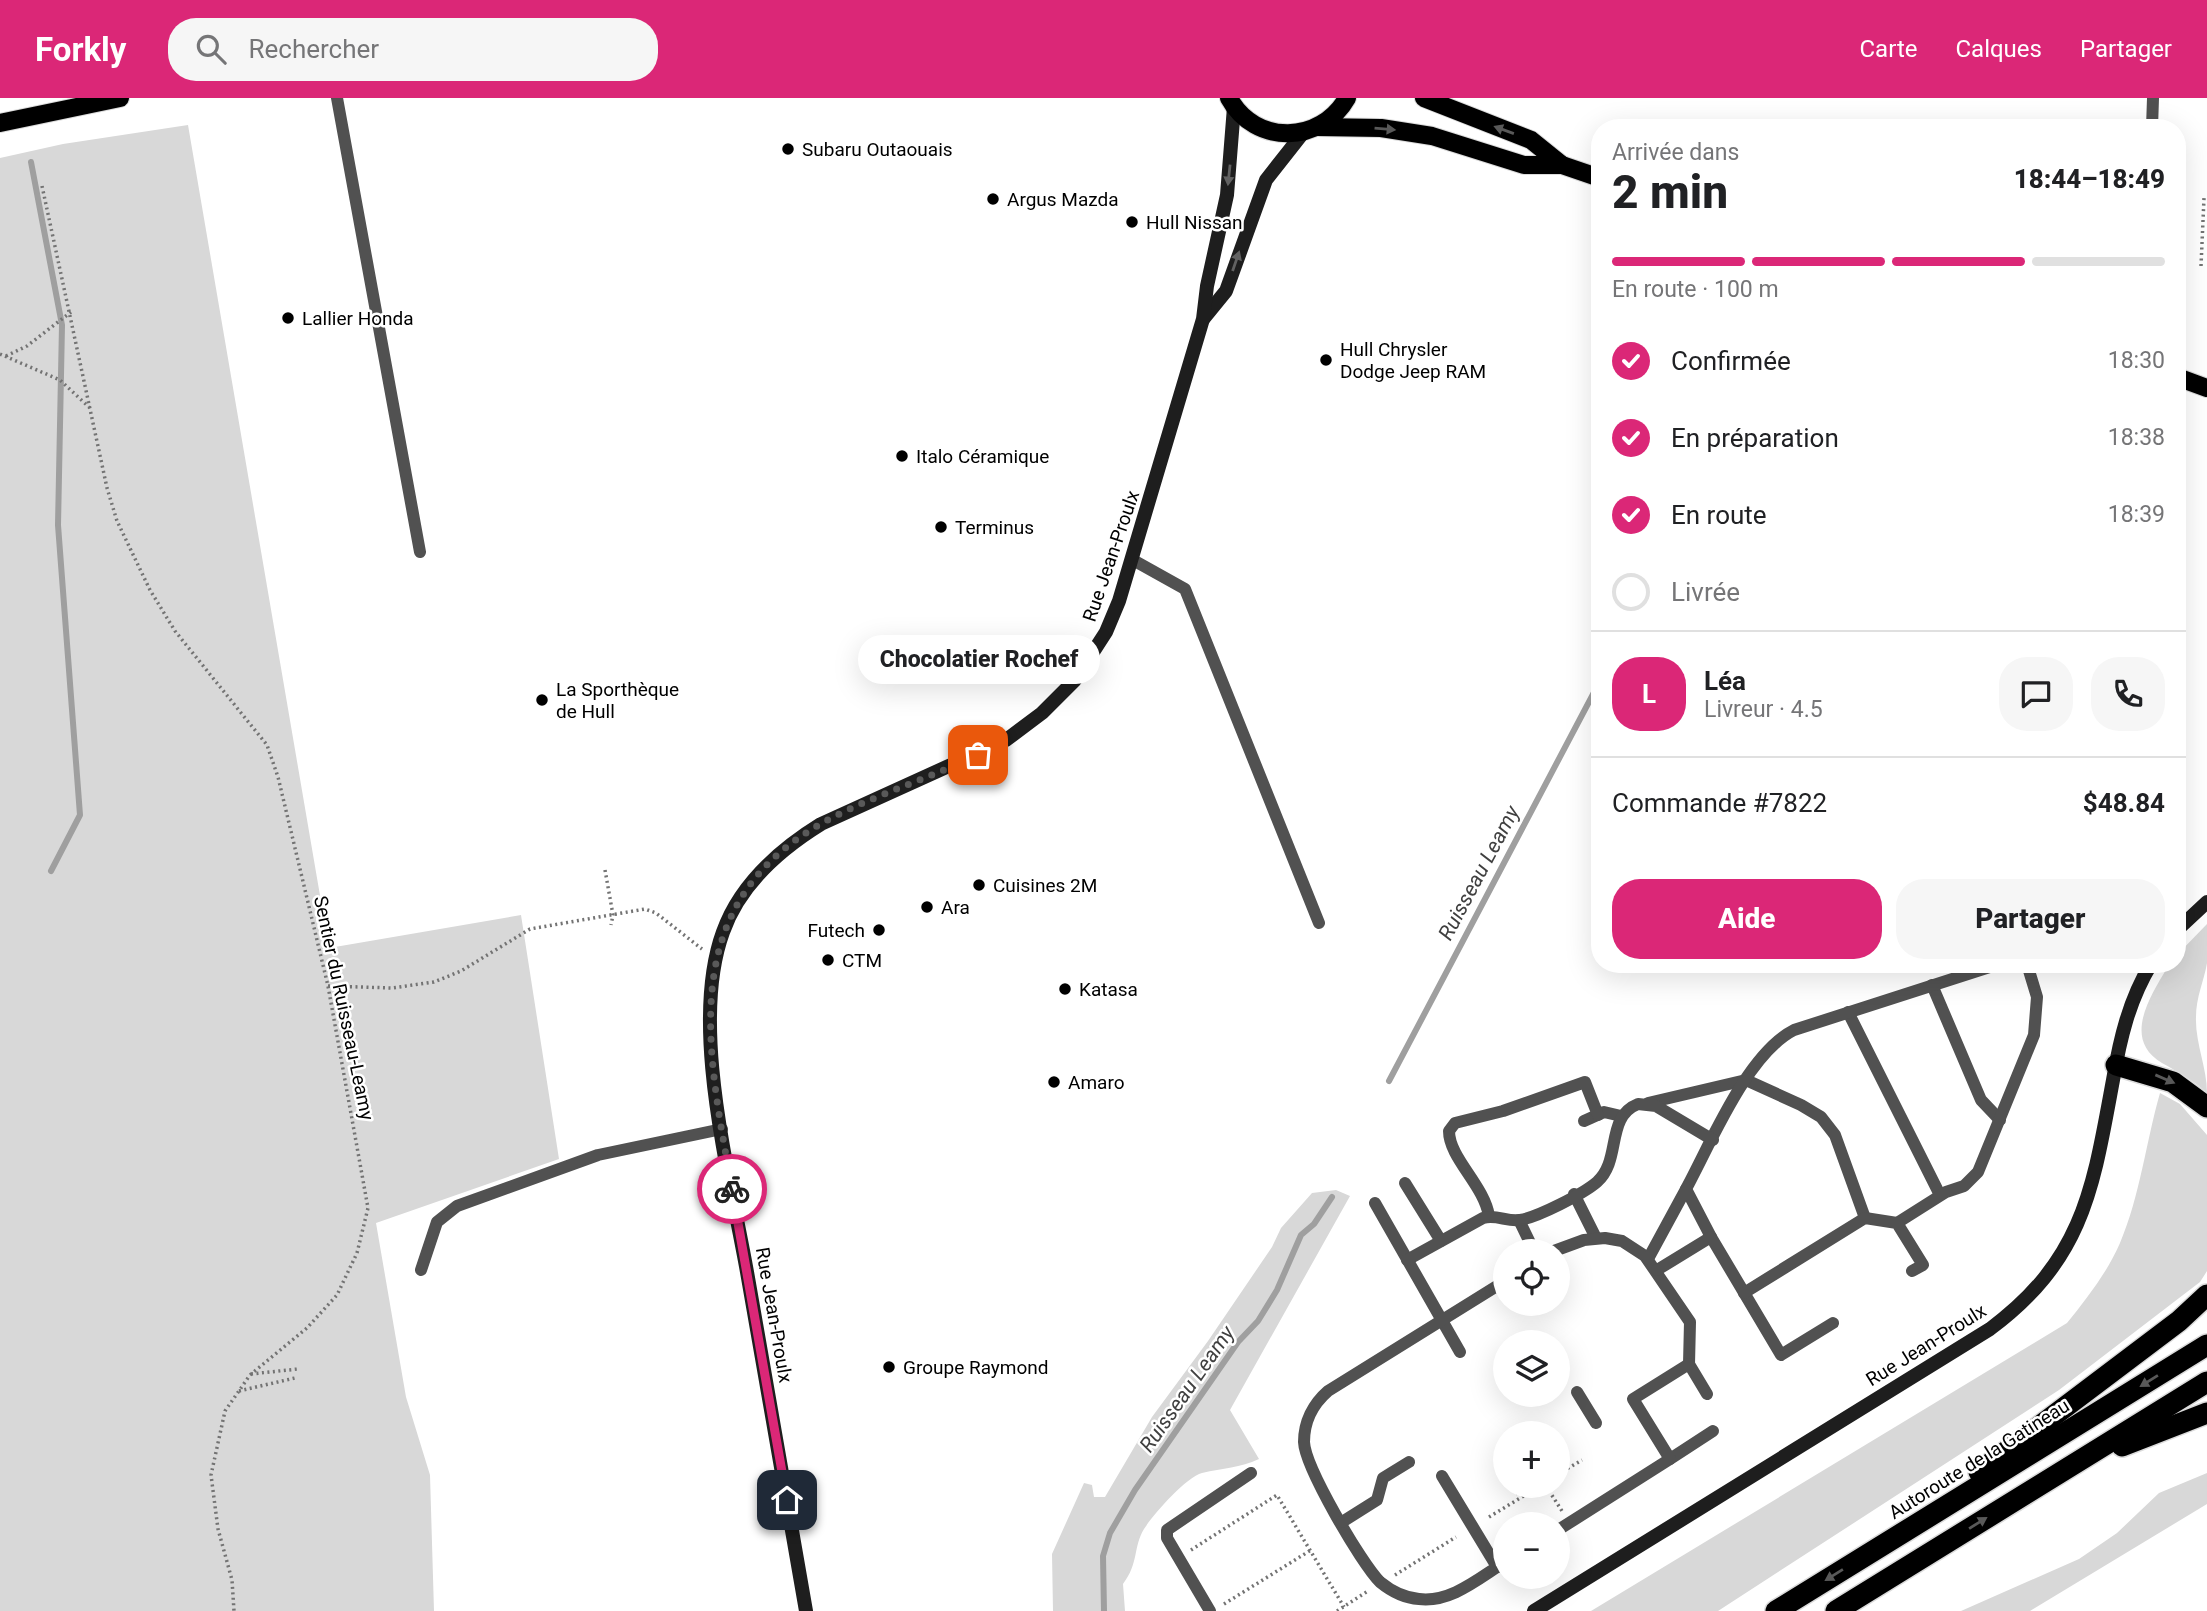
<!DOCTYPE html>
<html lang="fr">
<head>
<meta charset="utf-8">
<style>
  body { margin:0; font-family:Roboto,sans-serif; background:#f6f6f6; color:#202124; height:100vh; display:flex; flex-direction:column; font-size:26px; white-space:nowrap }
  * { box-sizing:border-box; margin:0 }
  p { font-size:23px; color:#757577 }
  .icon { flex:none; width:38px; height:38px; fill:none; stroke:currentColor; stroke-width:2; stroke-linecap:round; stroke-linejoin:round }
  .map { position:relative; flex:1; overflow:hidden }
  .details { position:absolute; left:1591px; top:21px; width:595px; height:854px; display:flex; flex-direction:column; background:#fff; border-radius:28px; box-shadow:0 7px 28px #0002 }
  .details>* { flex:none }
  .fabs { position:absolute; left:1493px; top:1141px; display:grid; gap:14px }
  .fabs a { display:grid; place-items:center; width:77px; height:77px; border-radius:50%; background:#fff; box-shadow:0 7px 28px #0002; font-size:35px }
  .pin { position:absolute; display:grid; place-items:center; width:60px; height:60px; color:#fff; margin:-30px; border-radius:14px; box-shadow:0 4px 10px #0006 }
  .courier { position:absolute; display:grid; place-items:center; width:70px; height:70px; margin:-35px; border:5px solid #db2777; border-radius:50%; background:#fff; color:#222; box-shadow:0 2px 9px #0007 }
  .bubble { position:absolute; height:49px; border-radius:24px; background:#fff; box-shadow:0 7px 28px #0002; font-size:23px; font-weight:800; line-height:49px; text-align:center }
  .headline em { font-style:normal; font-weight:800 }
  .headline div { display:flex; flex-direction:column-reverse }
  .headline { display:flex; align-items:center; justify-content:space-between; height:119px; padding:0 21px }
  h1 { font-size:46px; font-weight:800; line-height:52px }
  .bar { display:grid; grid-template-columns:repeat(4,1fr); gap:10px 7px; align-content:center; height:84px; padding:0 21px }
  .bar i { height:9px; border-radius:5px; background:#e0e0e0 }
  .bar .on { background:#db2777 }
  .bar p { grid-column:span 4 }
  .line { display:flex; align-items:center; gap:18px; padding:0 21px; border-top:2px solid #e0e0e0 }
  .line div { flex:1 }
  .round { display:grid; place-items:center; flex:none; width:74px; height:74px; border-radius:28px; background:#f6f6f6 }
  ol { padding:0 21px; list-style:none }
  li { display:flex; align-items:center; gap:21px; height:77px }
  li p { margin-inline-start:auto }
  li .icon { padding:7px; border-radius:50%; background:#db2777; color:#fff; stroke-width:4 }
  li:last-child { color:#757577 }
  li i { width:38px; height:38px; border:4px solid #e0e0e0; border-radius:50% }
  .button { display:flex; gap:14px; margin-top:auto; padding:14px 21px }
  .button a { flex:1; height:80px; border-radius:28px; background:#db2777; color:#fff; font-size:28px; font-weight:800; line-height:80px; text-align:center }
  .button a+a { background:#f6f6f6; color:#202124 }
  header { display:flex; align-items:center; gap:42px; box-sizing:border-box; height:98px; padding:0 35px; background:#db2777; color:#fff }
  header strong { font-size:33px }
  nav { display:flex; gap:38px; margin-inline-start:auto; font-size:24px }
  .search { width:490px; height:63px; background:#f6f6f6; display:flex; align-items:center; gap:18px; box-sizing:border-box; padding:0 24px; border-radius:28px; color:#757577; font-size:26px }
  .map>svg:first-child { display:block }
</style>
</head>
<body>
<header>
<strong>Forkly</strong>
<div class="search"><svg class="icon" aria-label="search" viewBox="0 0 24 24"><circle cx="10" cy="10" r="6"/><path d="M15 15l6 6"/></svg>Rechercher</div>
<nav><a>Carte</a><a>Calques</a><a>Partager</a></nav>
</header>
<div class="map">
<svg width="2207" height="1513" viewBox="0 0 2207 1513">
  <rect width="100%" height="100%" fill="#fff"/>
  <g fill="#d8d8d8">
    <path d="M188 27 329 850 521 817 559 1061 376 1125 406 1299 430 1377 434 1513H0V60L63 46Z"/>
    <path d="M2207 826C2207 838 2207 852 2207 865 2204 883 2196 899 2196 919 2195 945 2207 969 2207 995 2193 982 2178 974 2162 965 2122 941 2150 899 2167 870L2170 866H2177V857Z"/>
    <path d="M2160 995 2180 1006 2207 1037V1173L2200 1184 2059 1292 1718 1513H1591L2067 1225C2087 1200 2107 1175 2120 1145 2140 1098 2146 1044 2160 995Z"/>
    <path d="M1336 1092 1350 1098 1230 1312 1259 1361C1240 1370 1223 1370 1202 1375 1186 1379 1153 1417 1144 1431 1133 1449 1139 1465 1123 1486L1125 1513H1053L1052 1456 1084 1385 1092 1387 1094 1399H1105L1152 1319 1208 1243 1272 1149 1281 1130 1312 1095Z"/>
    <path d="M2207 1375V1406L2030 1513H1961L2079 1461 2117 1435 2159 1395Z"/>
  </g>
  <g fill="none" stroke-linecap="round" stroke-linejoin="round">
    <g stroke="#9f9f9f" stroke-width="6">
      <path d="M31 64 62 227 58 427 80 717 51 773"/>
      <path d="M1389 983 1600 583"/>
      <path d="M1104 1513 1103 1458 1110 1435 1135 1392 1238 1244 1258 1223 1277 1192 1301 1137 1314 1126 1332 1099"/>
    </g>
    <defs>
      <g id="primary">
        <path d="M1229 0C1255 48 1321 46 1347 0"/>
        <path d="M1424 0 1531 42 1562 67"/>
        <path d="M0 25 120 0"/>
        <path d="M1317 29 1381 30 1432 38 1524 67H1562L1600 80"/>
        <path d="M2177 279 2207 290"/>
      </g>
      <g id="highway">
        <path d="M2116 967 2173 984 2207 1009"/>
        <path d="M2122 1348 2207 1315"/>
        <path d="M1979 1374 2179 1223 2207 1197"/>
        <path d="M1776 1513 2207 1247"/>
        <path d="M1836 1513 2207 1284"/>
      </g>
    </defs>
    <use href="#primary" stroke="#dbdbdb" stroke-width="20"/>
    <use href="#highway" stroke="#dbdbdb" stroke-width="24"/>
    <g stroke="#737373" stroke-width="3.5" stroke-dasharray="2 3.5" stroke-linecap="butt">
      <path d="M42 88 107 390 117 423 150 492 175 533 267 647 278 679 328 888 368 1110 357 1155 337 1197 307 1230 250 1277 225 1313 211 1377 218 1431 232 1482 234 1513"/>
      <path d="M2201 168 2204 100"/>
      <path d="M0 256 60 282 90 310"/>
      <path d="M6 258 27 248 71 214"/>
      <path d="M605 772 613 817 611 827"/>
      <path d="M328 888 392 890 434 884 461 873 530 831 645 811 656 815 702 851"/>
      <path d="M251 1276 298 1271"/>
      <path d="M239 1293 295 1280"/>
      <path d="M1513 1334 1514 1335"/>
      <path d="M1558 1376 1582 1362"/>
      <path d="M1546 1388 1562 1413"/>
      <path d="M1514 1390 1520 1399"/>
      <path d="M1489 1419 1540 1388"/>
      <path d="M1191 1452 1277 1397 1344 1509"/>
      <path d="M1395 1477 1456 1439"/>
      <path d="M1224 1506 1311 1452"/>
      <path d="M1337 1513 1368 1493"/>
    </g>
    <g stroke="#515151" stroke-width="12">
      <path d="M337 0 420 454"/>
      <path d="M2152 30 2153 0"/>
      <path d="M1133 462 1185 491 1319 825"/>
      <path d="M1932 887 1981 1002 2000 1022"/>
      <path d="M1848 914 1940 1097"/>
      <path d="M1648 1005 1746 982 1801 1007 1821 1019 1835 1037 1865 1120"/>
      <path d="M1584 1023 1604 1014 1621 1018"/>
      <path d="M1405 1085 1441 1143"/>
      <path d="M1574 1096 1596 1140"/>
      <path d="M1375 1105 1460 1254"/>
      <path d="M1489 1118C1484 1087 1449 1060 1449 1033L1455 1025 1503 1013 1585 984 1598 1017"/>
      <path d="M1519 1122 1534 1153"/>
      <path d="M1897 1125 1946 1094 1964 1088 1978 1074 2034 937 2037 899 2027 866"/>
      <path d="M1711 1139 1686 1091C1711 1045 1747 956 1794 932L1999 866"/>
      <path d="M1554 1153 1584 1142 1605 1140 1622 1143 1645 1158 1690 1224 1689 1266 1707 1296"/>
      <path d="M1648 1161 1686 1091"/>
      <path d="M1407 1162 1483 1120C1496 1116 1507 1124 1520 1122 1538 1119 1583 1096 1597 1084 1622 1062 1605 1019 1638 1006L1656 1008 1713 1042"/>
      <path d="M421 1172 437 1124 457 1108 598 1057 722 1031"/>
      <path d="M1657 1172 1711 1139 1781 1257 1833 1225"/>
      <path d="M1505 1183 1328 1293C1313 1306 1304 1324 1304 1344 1305 1369 1361 1465 1380 1484 1391 1493 1405 1500 1419 1501 1451 1505 1479 1480 1505 1464"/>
      <path d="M1744 1195 1865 1120 1897 1125 1923 1167 1912 1173"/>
      <path d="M1577 1294 1596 1325"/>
      <path d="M1670 1361 1713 1333"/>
      <path d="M1442 1378 1497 1469"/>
      <path d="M1342 1424 1377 1402 1383 1380 1409 1364"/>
      <path d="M1558 1432 1670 1361 1633 1301 1689 1266"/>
      <path d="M1210 1513 1167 1440V1432L1251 1375"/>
    </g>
    <g stroke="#1e1e1e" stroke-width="14">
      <path d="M1204 220 1226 193 1266 82 1303 35"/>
      <path d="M2177 832 2207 804"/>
      <path d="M806 1513C787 1400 767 1287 747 1174 730 1077 689 927 723 834 740 786 779 752 821 726L1006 642 1042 615 1075 582 1106 534 1119 503 1203 221 1207 188 1227 97 1234 9"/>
      <path d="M1534 1513 1990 1231C2084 1161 2093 1090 2113 982 2120 941 2129 902 2151 866"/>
    </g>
    <use href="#primary" stroke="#000" stroke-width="18"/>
    <use href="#highway" stroke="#000" stroke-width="21"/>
  </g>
  <defs><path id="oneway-solid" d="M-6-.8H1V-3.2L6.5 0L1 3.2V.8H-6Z" transform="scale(1.75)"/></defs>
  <g fill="#595959">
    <use href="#oneway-solid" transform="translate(1385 31) rotate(5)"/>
    <use href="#oneway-solid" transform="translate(1504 32) rotate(-160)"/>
    <use href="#oneway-solid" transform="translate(2165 981) rotate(23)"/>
    <use href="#oneway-solid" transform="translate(2149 1283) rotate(148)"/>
    <use href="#oneway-solid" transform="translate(1978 1425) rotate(-32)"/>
    <use href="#oneway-solid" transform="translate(1834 1477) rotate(148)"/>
  </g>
  <g fill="#626262">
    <use href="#oneway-solid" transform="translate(1229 77) rotate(96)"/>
    <use href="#oneway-solid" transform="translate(1236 163) rotate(-71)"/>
  </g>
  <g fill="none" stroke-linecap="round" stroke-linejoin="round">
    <path stroke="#595959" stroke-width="7" stroke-dasharray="0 12.6" d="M732 1091C708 955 675 812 817 728 867 699 926 682 978 657"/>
    <path stroke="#db2777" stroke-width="9" d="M732 1091 787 1402"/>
  </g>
  <g fill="#000" stroke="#fff" stroke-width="2.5">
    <circle cx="788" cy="51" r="7"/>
    <circle cx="993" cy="101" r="7"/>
    <circle cx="1132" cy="124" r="7"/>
    <circle cx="288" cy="220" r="7"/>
    <circle cx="1326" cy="262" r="7"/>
    <circle cx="902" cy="358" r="7"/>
    <circle cx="941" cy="429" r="7"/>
    <circle cx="542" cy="602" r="7"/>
    <circle cx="979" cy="787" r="7"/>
    <circle cx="927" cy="809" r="7"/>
    <circle cx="879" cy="832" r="7"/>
    <circle cx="828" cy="862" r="7"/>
    <circle cx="1065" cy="891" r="7"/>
    <circle cx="1054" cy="984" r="7"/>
    <circle cx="889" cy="1269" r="7"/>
  </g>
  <g text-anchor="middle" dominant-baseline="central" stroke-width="5" stroke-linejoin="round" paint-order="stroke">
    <g font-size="19" fill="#000" stroke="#fff" text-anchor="start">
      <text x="802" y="51">Subaru Outaouais</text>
      <text x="1007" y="101">Argus Mazda</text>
      <text x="1146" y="124">Hull Nissan</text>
      <text x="302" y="220">Lallier Honda</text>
      <text x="1340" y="251">Hull Chrysler<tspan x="1340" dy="22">Dodge Jeep RAM</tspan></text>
      <text x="916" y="358">Italo Céramique</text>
      <text x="955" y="429">Terminus</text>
      <text x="556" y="591">La Sporthèque<tspan x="556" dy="22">de Hull</tspan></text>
      <text x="993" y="787">Cuisines 2M</text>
      <text x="941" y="809">Ara</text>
      <text x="865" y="832" text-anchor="end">Futech</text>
      <text x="842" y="862">CTM</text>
      <text x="1079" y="891">Katasa</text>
      <text x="1068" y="984">Amaro</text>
      <text x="903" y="1269">Groupe Raymond</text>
    </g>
    <g font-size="19" fill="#000" stroke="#fff">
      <text transform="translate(1111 458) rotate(-71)">Rue Jean-Proulx</text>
      <text transform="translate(344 910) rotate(78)">Sentier du Ruisseau-Leamy</text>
      <text transform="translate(774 1217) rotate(80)">Rue Jean-Proulx</text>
      <text transform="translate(1926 1247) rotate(-32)">Rue Jean-Proulx</text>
      <text transform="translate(1979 1361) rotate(-32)">Autoroute de la Gatineau</text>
    </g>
    <g font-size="21" font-style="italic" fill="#404040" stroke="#fff">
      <text transform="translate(1479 775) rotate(-62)">Ruisseau Leamy</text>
      <text transform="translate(1187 1291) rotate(-55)">Ruisseau Leamy</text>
    </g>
  </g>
</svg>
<div class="fabs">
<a><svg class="icon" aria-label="locate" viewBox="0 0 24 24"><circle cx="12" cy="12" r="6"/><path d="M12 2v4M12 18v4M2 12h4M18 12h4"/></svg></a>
<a><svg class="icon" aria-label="layers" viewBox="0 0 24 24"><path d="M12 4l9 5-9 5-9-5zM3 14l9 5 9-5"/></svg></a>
<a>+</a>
<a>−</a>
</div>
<div class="pin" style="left:978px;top:657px;background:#ea580c"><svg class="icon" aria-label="bag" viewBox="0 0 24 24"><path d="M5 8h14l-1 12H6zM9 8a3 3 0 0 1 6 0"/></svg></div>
<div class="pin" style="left:787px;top:1402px;background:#1f2937"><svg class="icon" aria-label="home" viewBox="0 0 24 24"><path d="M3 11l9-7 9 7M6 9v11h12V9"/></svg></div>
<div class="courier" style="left:732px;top:1091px"><svg class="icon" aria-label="bike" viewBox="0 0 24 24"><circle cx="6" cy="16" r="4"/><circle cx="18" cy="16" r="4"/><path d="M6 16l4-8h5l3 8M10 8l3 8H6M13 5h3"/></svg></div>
<div class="bubble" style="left:858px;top:537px;width:242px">Chocolatier Rochef</div>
<section class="details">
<div class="headline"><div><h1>2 min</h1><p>Arrivée dans</p></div><em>18:44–18:49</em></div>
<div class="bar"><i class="on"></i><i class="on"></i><i class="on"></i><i></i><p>En route · 100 m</p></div>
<ol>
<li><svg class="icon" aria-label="check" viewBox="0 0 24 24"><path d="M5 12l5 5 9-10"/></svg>Confirmée<p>18:30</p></li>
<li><svg class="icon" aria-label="check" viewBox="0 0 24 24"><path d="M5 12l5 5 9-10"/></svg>En préparation<p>18:38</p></li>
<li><svg class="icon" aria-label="check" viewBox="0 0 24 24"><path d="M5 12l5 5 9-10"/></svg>En route<p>18:39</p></li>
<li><i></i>Livrée</li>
</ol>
<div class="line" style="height:126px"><b class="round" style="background:#db2777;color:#fff">L</b><div><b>Léa</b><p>Livreur · 4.5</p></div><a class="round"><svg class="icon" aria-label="chat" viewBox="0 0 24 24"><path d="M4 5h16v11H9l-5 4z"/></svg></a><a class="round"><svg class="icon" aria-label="phone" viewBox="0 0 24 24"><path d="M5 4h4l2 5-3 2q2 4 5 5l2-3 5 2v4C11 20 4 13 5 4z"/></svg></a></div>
<div class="line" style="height:91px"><div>Commande #7822</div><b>$48.84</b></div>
<div class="button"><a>Aide</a><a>Partager</a></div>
</section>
</div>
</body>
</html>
